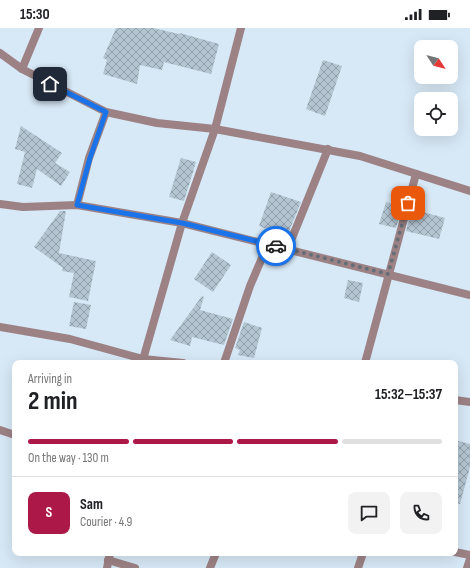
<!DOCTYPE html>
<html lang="en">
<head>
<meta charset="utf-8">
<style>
  body { margin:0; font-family:"Sofia Sans Condensed",sans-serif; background:#f2f2f2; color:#202124; height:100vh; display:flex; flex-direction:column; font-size:15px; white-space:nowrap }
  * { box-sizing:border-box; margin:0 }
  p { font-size:13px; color:#757577 }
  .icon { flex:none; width:22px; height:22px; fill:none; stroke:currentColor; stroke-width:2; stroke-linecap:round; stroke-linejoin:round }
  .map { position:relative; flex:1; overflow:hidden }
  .side { position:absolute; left:12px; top:332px; width:446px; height:196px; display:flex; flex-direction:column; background:#fff; border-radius:8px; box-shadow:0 4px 16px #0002 }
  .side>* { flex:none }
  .needle { width:26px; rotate:126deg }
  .tools { position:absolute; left:414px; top:12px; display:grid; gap:8px }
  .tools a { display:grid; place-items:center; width:44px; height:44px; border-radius:8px; background:#fff; box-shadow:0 4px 16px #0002; font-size:20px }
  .pin { position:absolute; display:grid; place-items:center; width:34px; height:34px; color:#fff; margin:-17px; border-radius:8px; box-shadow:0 2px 6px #0006 }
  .courier { position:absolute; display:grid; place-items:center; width:40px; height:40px; margin:-20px; border:3px solid #1a73e8; border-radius:50%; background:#fff; color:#222; box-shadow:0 1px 5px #0007 }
  .head em { font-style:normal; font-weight:700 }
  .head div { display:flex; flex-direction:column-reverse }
  .head { display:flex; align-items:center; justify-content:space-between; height:68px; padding:0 16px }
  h1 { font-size:26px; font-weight:700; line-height:30px }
  .bar { display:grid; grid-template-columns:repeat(4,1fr); gap:6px 4px; align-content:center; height:48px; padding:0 16px }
  .bar i { height:5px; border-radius:3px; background:#e0e0e0 }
  .bar .on { background:#ac1948 }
  .bar p { grid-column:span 4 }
  .line { display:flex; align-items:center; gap:10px; padding:0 16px; border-top:1px solid #e0e0e0 }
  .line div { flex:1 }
  .round { display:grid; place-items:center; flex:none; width:42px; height:42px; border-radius:8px; background:#f2f2f2 }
  .status { display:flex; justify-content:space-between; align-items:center; height:28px; padding:0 20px; background:#fff; direction:ltr }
  .status svg { height:11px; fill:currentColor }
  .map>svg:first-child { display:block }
</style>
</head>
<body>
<div class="status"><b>15:30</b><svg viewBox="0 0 49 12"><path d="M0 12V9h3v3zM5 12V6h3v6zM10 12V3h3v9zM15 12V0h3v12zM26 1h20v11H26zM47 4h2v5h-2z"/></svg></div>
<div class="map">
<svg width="470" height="540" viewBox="0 0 470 540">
  <defs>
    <pattern id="building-cross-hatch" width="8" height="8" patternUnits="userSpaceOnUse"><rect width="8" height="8" fill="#b4c5d2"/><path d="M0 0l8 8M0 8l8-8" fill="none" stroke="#92a0ab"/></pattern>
  </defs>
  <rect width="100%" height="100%" fill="#d7e8f6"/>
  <g fill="url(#building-cross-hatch)">
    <path d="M116 0H153L179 6 180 5 219 16 211 46 164 34 162 42 140 37 137 56 103 46 107 32 103 30Z"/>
    <path d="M323 32 342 38 325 88 306 81Z"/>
    <path d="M21 98 62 125 55 135 70 144 61 158 37 141 32 160 17 156 25 124 15 121Z"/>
    <path d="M181 130 196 134 184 173 169 169Z"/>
    <path d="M271 164 301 174 287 208 259 198Z"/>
    <path d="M386 174 402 178 396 200 379 196Z"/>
    <path d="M412 181 445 190 439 211 406 203Z"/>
    <path d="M60 183H66L59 225 96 233 88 273 69 269 74 245 62 243 63 240 34 219Z"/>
    <path d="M212 224 231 237 213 264 194 251Z"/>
    <path d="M348 252 363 255 359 274 344 270Z"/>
    <path d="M202 268 204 269 200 282 233 291 224 317 192 309 190 318 170 312Z"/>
    <path d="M74 274 91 277 86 301 69 298Z"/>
    <path d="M244 294 262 300 254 330 238 327 240 322 235 320Z"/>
    <path d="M455 412 470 416V439L460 476H455Z"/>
  </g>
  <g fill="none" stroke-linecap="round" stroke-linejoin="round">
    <g stroke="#9c8285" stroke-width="8">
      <path d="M0 25 22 41 106 84 157 95 215 101 360 128 470 163"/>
      <path d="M22 41 39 0"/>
      <path d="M0 176 23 179 77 177 182 195 470 267"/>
      <path d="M77 177 89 130 106 84"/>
      <path d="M288 220 328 121"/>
      <path d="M0 299 70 311 143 331 183 335"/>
      <path d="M142 335 182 195 215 101 241 0"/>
      <path d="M224 335 250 258 268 216"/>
      <path d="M365 335 416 146"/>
      <path d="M455 372 470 374"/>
      <path d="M0 402 15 407"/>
      <path d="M455 524 470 527"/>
      <path d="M108 532 135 540"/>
      <path d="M107 540 110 525"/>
      <path d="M210 540 216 525"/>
      <path d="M358 540 363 525"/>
      <path d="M467 540 470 531"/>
    </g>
  </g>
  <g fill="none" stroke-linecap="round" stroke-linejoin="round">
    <path stroke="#656e77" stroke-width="4" stroke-dasharray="0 7.2" d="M276 218 388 246 408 175"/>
    <path stroke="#1a73e8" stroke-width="5" d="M50 56 106 84 90 130 77 177 182 195 276 218"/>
  </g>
</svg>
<div class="tools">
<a><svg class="needle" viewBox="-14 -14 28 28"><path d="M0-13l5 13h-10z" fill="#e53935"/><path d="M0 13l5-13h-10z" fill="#757577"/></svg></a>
<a><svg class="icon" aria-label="locate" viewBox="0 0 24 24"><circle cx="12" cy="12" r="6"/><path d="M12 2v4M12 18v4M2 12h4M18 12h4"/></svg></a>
</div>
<div class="pin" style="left:408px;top:175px;background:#ea580c"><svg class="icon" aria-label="bag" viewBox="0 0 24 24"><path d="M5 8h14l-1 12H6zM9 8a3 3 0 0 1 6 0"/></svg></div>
<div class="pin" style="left:50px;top:56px;background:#1f2937"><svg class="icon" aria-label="home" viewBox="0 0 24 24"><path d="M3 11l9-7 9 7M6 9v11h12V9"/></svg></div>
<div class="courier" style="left:276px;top:218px"><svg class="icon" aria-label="car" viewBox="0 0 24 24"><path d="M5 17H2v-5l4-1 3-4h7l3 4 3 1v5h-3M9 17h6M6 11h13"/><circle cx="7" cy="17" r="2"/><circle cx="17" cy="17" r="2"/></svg></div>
<section class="side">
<div class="head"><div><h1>2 min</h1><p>Arriving in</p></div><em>15:32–15:37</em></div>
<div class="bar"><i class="on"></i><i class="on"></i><i class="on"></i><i></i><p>On the way · 130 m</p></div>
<div class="line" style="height:72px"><b class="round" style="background:#ac1948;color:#fff">S</b><div><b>Sam</b><p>Courier · 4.9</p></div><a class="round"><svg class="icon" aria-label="chat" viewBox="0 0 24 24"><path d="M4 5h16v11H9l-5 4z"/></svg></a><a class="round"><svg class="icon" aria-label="phone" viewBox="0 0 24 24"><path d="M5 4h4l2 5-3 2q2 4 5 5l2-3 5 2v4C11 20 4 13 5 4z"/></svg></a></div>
</section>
</div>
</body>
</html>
